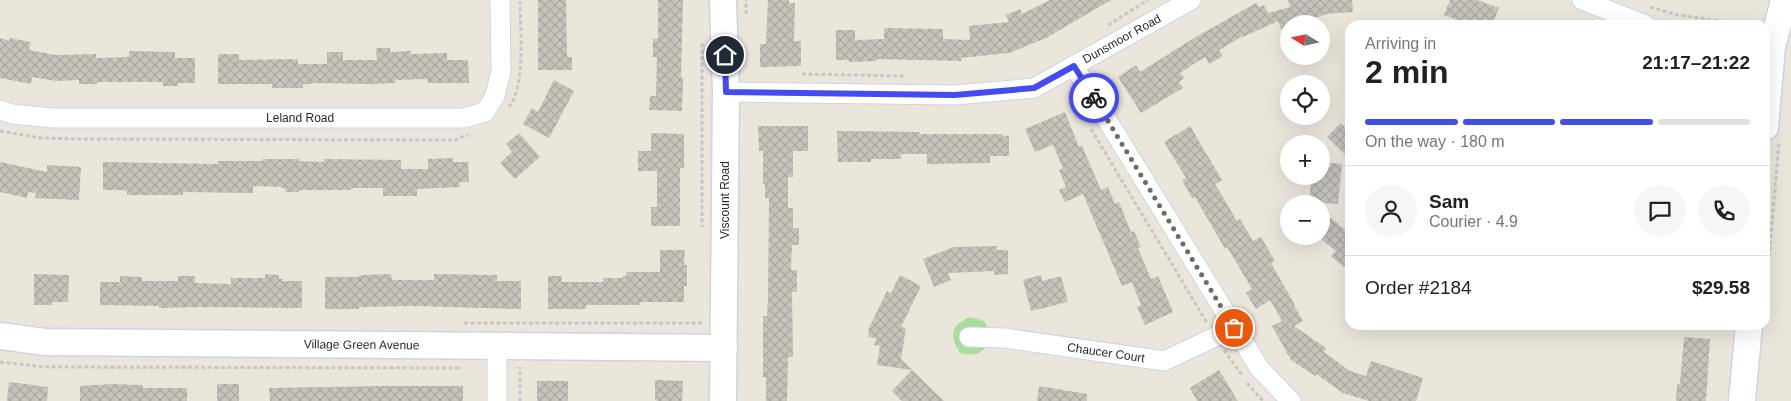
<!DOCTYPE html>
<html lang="en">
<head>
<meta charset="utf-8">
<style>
  body { margin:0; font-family:Helvetica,sans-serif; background:#f6f6f6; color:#222; height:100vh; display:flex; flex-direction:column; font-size:19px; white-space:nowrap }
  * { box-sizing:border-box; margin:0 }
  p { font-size:16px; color:#767676 }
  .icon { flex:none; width:28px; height:28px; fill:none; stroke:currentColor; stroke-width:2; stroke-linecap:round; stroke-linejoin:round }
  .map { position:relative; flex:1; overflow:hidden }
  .panel { position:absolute; left:1345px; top:20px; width:425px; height:310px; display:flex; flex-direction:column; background:#fff; border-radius:15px; box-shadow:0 5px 20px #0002 }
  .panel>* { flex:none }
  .needle { width:32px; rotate:280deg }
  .buttons { position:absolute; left:1280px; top:15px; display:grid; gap:10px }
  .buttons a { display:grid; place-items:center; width:50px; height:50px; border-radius:50%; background:#fff; box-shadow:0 5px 20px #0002; font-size:25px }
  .pin { position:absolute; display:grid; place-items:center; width:42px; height:42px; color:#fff; margin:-21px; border:2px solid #fff; border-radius:50%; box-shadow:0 1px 5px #0007 }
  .courier { position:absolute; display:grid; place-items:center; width:50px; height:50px; margin:-25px; border:4px solid #444bef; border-radius:50%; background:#fff; color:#222; box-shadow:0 1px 6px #0007 }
  .summary em { font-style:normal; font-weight:800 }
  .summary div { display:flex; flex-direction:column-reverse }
  .summary { display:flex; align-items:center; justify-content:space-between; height:85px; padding:0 20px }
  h1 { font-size:32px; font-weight:800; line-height:38px }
  .bar { display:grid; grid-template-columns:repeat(4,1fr); gap:8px 5px; align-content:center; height:60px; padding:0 20px }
  .bar i { height:6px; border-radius:4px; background:#e0e0e0 }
  .bar .current { background:#444bef }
  .bar p { grid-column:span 4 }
  .line { display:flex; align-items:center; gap:12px; padding:0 20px; border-top:1px solid #e0e0e0 }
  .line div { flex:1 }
  .round { display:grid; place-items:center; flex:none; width:52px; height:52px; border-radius:26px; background:#f6f6f6 }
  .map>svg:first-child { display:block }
</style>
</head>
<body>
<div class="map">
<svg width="1791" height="401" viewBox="0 0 1791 401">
  <defs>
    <pattern id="building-cross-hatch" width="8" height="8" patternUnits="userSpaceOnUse" patternTransform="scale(1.25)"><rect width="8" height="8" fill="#c6c3bb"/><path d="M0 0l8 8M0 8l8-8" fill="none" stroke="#aaa8a1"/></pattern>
  </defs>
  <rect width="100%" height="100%" fill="#ebe6dc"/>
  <path fill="#a8de9b" d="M970 317 984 321 989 331 988 345C979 355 973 356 960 353 949 335 950 326 970 317Z"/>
  <g fill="url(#building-cross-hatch)">
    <path d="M538 0H566L567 57H572V70H538Z"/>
    <path d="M658 0H683L681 78H683L682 111 649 110 650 96H656L657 57H653V39H658Z"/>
    <path d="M768 0H789V3H795L794 41H801V66L760 67V44H766Z"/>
    <path d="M1050 0H1111L1046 38 1009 53 961 58V61L877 59V61L849 62V60H836V30H855V40L884 39V28L943 29V39L970 40 969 26 1009 22 1006 15 1020 9 1022 14Z"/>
    <path d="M1288 0H1352L1353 12 1326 14 1313 19 1315 24H1289V26L1281 29 1278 21 1243 37V36L1219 50 1223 56 1209 64 1205 57 1180 73 1184 78 1179 82 1183 88 1141 113 1118 77 1136 65 1140 72 1194 38 1256 3 1259 7 1264 5 1268 13 1290 7Z"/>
    <path d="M1450 0H1477L1499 8 1492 25H1471L1444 15Z"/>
    <path d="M0 38 10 41V38L31 42 29 50 56 55 96 54V58L129 57V51L175 52V58H195V83H178V86H163V82H97V84H79V80L56 81 32 77 31 84 0 78Z"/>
    <path d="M376 48H390V52L411 51V54L447 53V60H468L469 83H428L427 79 395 80V83L372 84 312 83V84H303V88H272V84H218V54H239V60L298 59V64H327V52H343V60H377Z"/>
    <path d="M554 80 574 91 549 138 523 124 532 108 538 112Z"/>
    <path d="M1065 112 1079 147 1082 146 1101 190 1108 187 1115 204 1119 202 1131 232 1134 231 1141 247 1138 248 1151 279 1158 276 1173 312 1145 325 1137 307 1141 305 1132 282 1122 286 1083 194 1065 202 1059 190 1066 187 1059 170 1063 168 1053 145 1035 152 1025 129Z"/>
    <path d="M1341 123 1350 132V159L1327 137Z"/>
    <path d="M758 126H808V151H793V177H788V208H793V228H799V245H792L791 270H797V292H792L793 357H788L787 401H766V377H763V316H767L768 300 769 198H765V184H763V151H759Z"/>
    <path d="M1190 126 1222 180 1215 184 1237 221 1240 219 1253 241 1261 237 1275 261 1271 263 1295 305H1294L1303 321 1294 326 1326 348 1324 352 1350 371 1366 376 1371 361 1423 378 1416 401H1369L1343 393 1316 374 1315 376 1291 360 1272 326 1282 321 1270 300 1256 309 1246 293 1252 289 1227 247 1225 249 1195 197 1192 198 1182 180 1186 178 1164 142Z"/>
    <path d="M837 131 920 132V134H1003V137L1009 135V156H990V163L927 164V154H901V159H871V162H838Z"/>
    <path d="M519 133 540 157 515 179 500 163 512 152 506 144Z"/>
    <path d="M651 133 684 134V168H680V226H651V207H657V171H638V151H651Z"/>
    <path d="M453 158V162H468L469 182H459L460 187 417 189V196H383V188H351V190H299V192H286L285 188H282V187L253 186V193L183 192V195H127V191H123V190H103V162L218 164V161H262V159H299V161L324 162V159L401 160V169H428V159Z"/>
    <path d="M0 162 47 172V165L81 167 79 200 35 198 36 193 28 192 27 198 0 192Z"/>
    <path d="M1321 162 1342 164 1338 204 1309 202 1311 183H1317V176H1321Z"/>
    <path d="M1321 210 1350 234V259L1344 267 1331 256 1336 251 1321 239Z"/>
    <path d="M997 246V250H1008V274L994 275V271L948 273 951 280 934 287 923 259 954 247Z"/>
    <path d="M660 250H685L684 265H687V286H684V302H640V305H586V309H548V276H562L561 282H603V278H623V276H626L627 272H660Z"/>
    <path d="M34 274 69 275 68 302H52V305H34Z"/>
    <path d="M265 274 279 275V279H283L282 281H302V308L196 307 159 308V306L100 305V282H120V276L142 277V281H178V276H195V283L231 284V278H265Z"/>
    <path d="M391 274 392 280H434V274L497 275V281H521V309L416 306 359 307V309H325V277H359V275Z"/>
    <path d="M900 275 921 286 901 327 906 328 901 359 944 401H902L892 391 912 370 877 365 880 346 874 345 876 338 868 337 869 328 887 291 891 293Z"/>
    <path d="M1041 275 1042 281 1061 276 1068 302 1031 311 1023 280Z"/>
    <path d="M1684 337 1710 339 1706 401H1676L1677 384H1680Z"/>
    <path d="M1219 370 1238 401H1197L1190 388Z"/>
    <path d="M655 380 683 381 682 401H658L655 400Z"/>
    <rect x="537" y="381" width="31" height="20"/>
    <path d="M9 382 48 387 47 401H7Z"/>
    <path d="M111 384 143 385V388H187V401H80V386Z"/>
    <rect x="217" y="384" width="22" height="17"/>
    <path d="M380 386H463V401H270L269 388Z"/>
    <path d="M1039 386 1087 394V401H1037Z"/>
  </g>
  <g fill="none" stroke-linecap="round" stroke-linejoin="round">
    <defs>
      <g id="street">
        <path d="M1582 0 1646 25"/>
        <path d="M1074 66 1260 369 1291 401"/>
        <path id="s1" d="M726 92 955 95 1034 88 1191 0"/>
        <path id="s2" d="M0 110 12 114 53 118H464L485 112 495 96 501 71 500 0"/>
        <path id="s3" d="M969 337 1004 338 1164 361 1234 328"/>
        <path d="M497 347V401"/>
      </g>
      <g id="secondary">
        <path d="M723 0 726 92 723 401"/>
        <path d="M1765 127 1772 47 1784 0"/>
        <path id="s4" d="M0 336 45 342 724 348"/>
        <path d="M1742 401 1749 325"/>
      </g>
    </defs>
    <use href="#street" stroke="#d1d2e1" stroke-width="21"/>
    <use href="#secondary" stroke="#d1d2e1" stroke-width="29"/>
    <g stroke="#c7c7c7" stroke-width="3" stroke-dasharray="4 2.5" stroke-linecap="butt">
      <path d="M1650 7 1678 15 1751 25"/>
      <path d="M746 14V0"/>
      <path d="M1108 25 1148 0"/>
      <path d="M702 43V227"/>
      <path d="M802 74 905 76"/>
      <path d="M509 107C526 87 520 27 520 0"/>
      <path d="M1091 129 1207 323"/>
      <path d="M0 131 41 138 77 139 455 140 468 135"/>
      <path d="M1765 303 1779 142"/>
      <path d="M464 323H702V321"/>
      <path d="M1224 350 1242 375"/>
      <path d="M0 362 45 367 462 368"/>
      <path d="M1247 383 1263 401"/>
      <path d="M520 401V367"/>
    </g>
    <use href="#street" stroke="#fff" stroke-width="19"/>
    <use href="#secondary" stroke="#fff" stroke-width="26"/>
  </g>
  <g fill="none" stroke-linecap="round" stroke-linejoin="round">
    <path stroke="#6d6b68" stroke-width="5" stroke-dasharray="0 9" d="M1094 98 1234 328"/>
    <path stroke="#444bef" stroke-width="6" d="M725 55 726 92 955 95 1034 88 1074 66 1094 98"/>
  </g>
  <g text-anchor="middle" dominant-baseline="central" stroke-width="4" stroke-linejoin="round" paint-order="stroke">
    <g font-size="12" fill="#292929" stroke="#fff">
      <text stroke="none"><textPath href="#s1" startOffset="409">Dunsmoor Road</textPath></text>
      <text stroke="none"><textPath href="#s2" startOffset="301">Leland Road</textPath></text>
      <text transform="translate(725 200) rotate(-90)">Viscount Road</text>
      <text stroke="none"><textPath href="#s4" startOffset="362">Village Green Avenue</textPath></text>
      <text stroke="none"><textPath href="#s3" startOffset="138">Chaucer Court</textPath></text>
    </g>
  </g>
</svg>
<div class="buttons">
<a><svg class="needle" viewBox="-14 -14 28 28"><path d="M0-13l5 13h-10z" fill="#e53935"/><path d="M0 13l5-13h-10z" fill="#767676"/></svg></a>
<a><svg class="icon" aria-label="locate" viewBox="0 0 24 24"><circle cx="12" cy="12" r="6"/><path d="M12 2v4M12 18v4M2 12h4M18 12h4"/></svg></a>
<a>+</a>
<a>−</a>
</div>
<div class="pin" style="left:1234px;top:328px;background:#ea580c"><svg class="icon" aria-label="bag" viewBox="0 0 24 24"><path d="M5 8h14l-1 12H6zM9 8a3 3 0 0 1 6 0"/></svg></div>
<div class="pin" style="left:725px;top:55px;background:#1f2937"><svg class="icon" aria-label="home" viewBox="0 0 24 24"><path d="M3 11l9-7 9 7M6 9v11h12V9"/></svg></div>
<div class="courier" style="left:1094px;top:98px"><svg class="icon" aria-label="bike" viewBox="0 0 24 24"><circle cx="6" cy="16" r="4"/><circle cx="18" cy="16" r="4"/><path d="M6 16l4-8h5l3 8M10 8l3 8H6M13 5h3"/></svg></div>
<section class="panel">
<div class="summary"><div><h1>2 min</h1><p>Arriving in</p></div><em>21:17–21:22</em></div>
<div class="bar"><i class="current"></i><i class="current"></i><i class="current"></i><i></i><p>On the way · 180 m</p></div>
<div class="line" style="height:90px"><a class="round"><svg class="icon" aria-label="person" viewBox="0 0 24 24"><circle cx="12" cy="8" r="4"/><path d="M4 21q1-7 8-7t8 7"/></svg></a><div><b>Sam</b><p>Courier · 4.9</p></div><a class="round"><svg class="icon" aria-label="chat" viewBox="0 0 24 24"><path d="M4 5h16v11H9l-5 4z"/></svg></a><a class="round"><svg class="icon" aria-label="phone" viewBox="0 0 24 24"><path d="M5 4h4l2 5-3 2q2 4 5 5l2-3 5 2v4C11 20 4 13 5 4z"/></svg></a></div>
<div class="line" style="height:65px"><div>Order #2184</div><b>$29.58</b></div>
</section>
</div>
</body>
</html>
